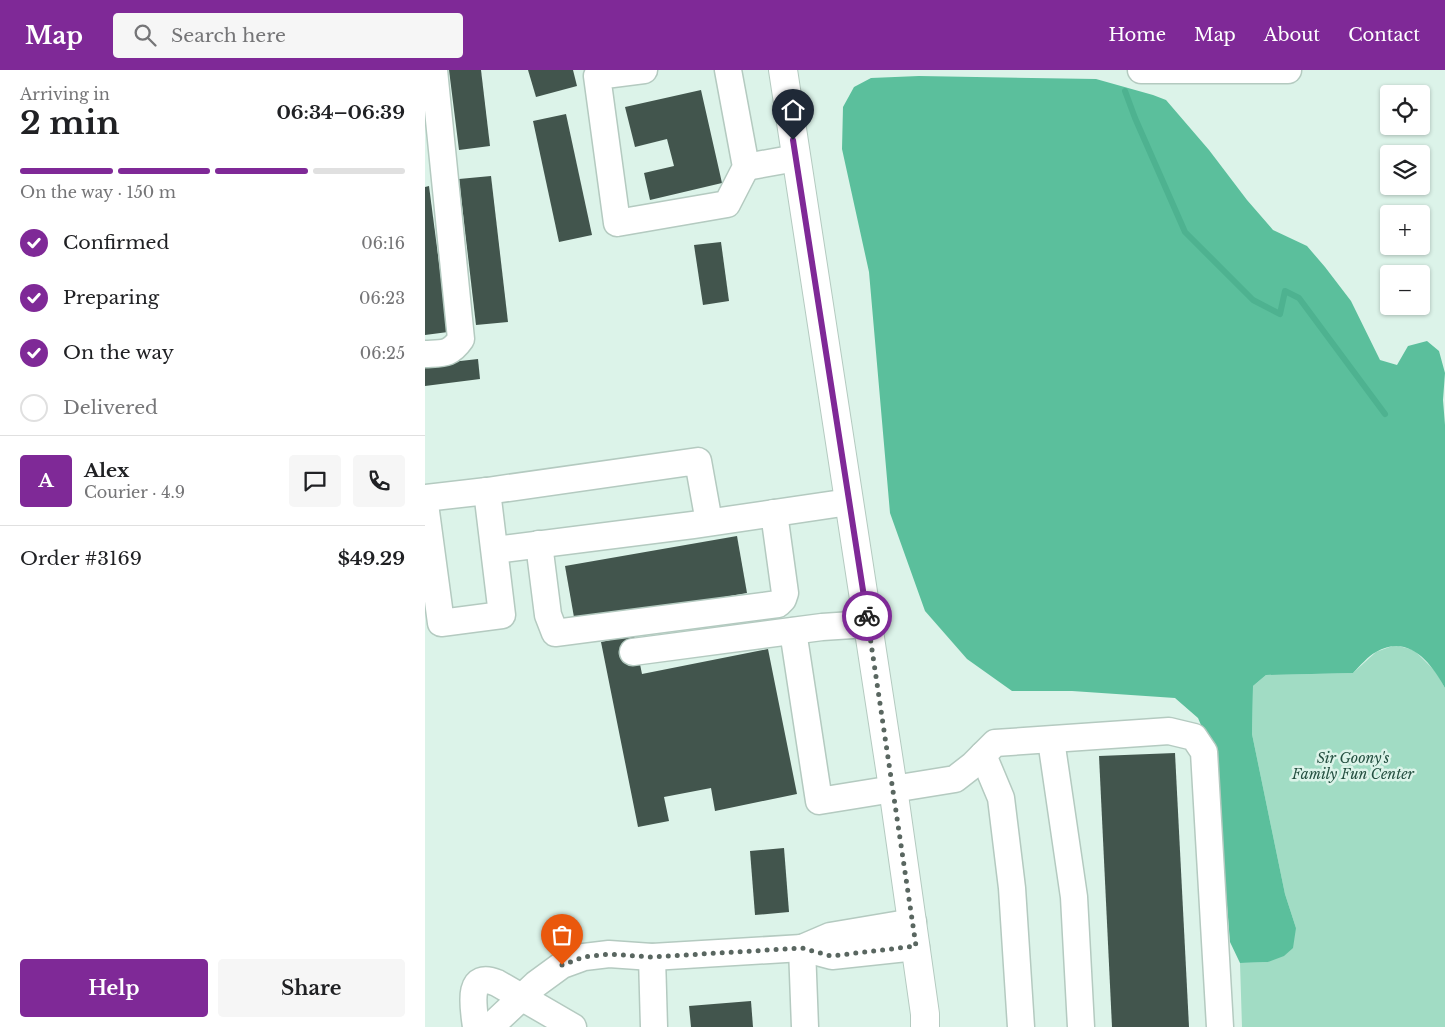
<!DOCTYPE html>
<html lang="en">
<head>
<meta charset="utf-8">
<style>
  body { margin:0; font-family:"Libre Baskerville",serif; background:#f6f6f6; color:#202124; height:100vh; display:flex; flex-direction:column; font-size:19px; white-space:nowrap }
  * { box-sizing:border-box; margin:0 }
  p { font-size:16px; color:#757577 }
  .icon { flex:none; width:28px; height:28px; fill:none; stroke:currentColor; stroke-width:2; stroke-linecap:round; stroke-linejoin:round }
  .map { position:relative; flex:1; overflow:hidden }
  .drawer { display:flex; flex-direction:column; background:#fff; width:425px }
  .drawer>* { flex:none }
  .tools { position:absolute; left:955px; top:15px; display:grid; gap:10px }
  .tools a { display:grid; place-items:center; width:50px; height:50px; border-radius:5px; background:#fff; box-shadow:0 1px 4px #0004; font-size:25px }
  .pin { position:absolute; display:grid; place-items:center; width:42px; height:42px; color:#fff; margin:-51px -21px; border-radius:50% 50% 50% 0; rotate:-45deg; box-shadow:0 0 5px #0007 }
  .pin .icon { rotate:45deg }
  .courier { position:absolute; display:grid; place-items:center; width:50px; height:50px; margin:-25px; border:4px solid #7f2997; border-radius:50%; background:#fff; color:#222; box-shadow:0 1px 6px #0007 }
  .headline em { font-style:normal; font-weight:700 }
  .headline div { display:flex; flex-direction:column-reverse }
  .headline { display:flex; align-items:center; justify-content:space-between; height:85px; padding:0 20px }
  h1 { font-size:32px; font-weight:700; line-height:38px }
  .bar { display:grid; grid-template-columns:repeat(4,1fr); gap:8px 5px; align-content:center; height:60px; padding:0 20px }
  .bar i { height:6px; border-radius:4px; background:#e0e0e0 }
  .bar .current { background:#7f2997 }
  .bar p { grid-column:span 4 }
  .line { display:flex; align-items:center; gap:12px; padding:0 20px; border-top:1px solid #e0e0e0 }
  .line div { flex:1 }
  .round { display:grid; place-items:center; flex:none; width:52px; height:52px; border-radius:5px; background:#f6f6f6 }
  ol { padding:0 20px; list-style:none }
  li { display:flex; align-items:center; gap:15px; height:55px }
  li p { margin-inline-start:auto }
  li .icon { padding:5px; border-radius:50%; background:#7f2997; color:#fff; stroke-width:4 }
  li:last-child { color:#757577 }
  li i { width:28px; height:28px; border:2px solid #e0e0e0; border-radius:50% }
  .button { display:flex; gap:10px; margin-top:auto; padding:10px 20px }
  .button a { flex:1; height:58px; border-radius:5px; background:#7f2997; color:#fff; font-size:20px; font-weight:700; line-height:58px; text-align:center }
  .button a+a { background:#f6f6f6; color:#202124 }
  header { display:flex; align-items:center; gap:30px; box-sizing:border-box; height:70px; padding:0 25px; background:#7f2997; color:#fff }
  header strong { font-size:24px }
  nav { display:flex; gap:28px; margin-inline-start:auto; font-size:18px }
  .search { width:350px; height:45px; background:#f6f6f6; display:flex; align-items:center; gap:12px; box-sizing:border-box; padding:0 18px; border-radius:5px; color:#757577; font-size:19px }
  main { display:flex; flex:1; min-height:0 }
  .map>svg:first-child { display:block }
</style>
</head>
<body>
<header>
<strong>Map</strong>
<div class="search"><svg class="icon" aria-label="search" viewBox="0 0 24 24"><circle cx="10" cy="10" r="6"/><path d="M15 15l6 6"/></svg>Search here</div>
<nav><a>Home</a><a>Map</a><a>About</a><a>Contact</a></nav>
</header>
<main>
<section class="drawer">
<div class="headline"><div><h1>2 min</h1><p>Arriving in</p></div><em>06:34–06:39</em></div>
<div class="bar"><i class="current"></i><i class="current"></i><i class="current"></i><i></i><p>On the way · 150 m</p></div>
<ol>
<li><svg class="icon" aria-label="check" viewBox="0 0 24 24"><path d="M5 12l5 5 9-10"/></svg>Confirmed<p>06:16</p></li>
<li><svg class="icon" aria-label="check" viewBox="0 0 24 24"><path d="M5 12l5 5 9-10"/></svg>Preparing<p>06:23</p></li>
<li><svg class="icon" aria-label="check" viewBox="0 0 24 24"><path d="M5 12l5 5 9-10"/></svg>On the way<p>06:25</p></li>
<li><i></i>Delivered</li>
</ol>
<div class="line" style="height:90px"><b class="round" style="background:#7f2997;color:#fff">A</b><div><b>Alex</b><p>Courier · 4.9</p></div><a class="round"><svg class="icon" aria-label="chat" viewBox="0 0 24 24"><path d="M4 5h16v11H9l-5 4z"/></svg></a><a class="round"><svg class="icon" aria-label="phone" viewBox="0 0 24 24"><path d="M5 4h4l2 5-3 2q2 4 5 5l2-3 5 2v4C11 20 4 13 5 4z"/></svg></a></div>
<div class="line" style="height:65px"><div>Order #3169</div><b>$49.29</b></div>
<div class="button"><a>Help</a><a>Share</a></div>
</section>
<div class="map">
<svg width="1020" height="957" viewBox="0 0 1020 957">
  <rect width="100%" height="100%" fill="#dcf3e9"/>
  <path fill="#a1dcc4" d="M970 575 989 580 1011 602 1020 618V957H817L815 893 843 892 871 858 860 824 827 664 828 616 841 605 928 603 951 582Z"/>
  <path fill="#5bbf9c" d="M494 6 671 9 728 25 741 30 784 80 822 130 848 160 882 176 900 197 926 231 955 290 972 295 983 276 1002 271 1014 281 1020 303 1018 330 1020 355V618C1006 592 983 563 951 582 943 586 935 596 928 603L841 605 828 616 827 664 860 824 871 858 868 878 859 886 843 892 815 893 805 872 790 688 773 648 750 628 647 621H587L542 589 500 541 465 443 444 202 417 79 418 37 429 17 446 8Z"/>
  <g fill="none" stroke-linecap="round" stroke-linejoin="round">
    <path stroke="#4eb290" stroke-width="6" d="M700 21 710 48 760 162 828 230 855 244 860 221 874 228 960 344"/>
  </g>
  <g fill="#42554d">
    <path d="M24 0H56L65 76 34 80Z"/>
    <path d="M103 0H148L152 16 111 27Z"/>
    <path d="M276 20 297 113 225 130 219 103 249 96 242 69 210 77 200 37Z"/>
    <path d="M141 44 167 165 134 172 108 51Z"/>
    <path d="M66 106 83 252 51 255 34 109Z"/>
    <path d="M4 116 23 262 0 265V117Z"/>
    <path d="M296 172 304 231 278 235 269 175Z"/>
    <path d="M53 289 55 309 0 316V295Z"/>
    <path d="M312 466 322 523 150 553 140 496Z"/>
    <path d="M209 565 217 604 343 579 372 724 290 741 286 718 239 727 244 751 213 757 176 572Z"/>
    <path d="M750 683 764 957H687L674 686Z"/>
    <path d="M359 778 364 842 330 845 325 781Z"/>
    <path d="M326 931 328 957H266L264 936Z"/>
  </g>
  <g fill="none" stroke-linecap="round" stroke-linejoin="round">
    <defs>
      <g id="minor">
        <path d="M219 0 172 6 192 153 302 134 321 97 303 0"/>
        <path d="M716 0H863"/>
        <path d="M321 97 371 88"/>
        <path d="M0 284C18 283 25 285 36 269L9 0"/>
        <path d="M0 428 62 421 273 391 284 452"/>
        <path d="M0 434 16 553 77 545 62 421"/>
        <path d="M114 474 123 545 130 563 353 534 358 529 360 523 349 443"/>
        <path d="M70 480 268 455 424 432"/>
        <path d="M368 561 394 731 530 709 548 695 570 673 744 661 769 667 779 682 795 957"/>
        <path d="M208 582 397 557 443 554"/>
        <path d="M626 670 649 827 656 957"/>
        <path d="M558 685 576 728 587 818 596 957"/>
        <path d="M377 878 405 866 488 852"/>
        <path d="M377 878 380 957"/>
        <path d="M227 887 229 957"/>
        <path d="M51 957C49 940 40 899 72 913L148 957"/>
        <path d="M65 957 111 914 137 895 159 887 184 884 227 887 377 878 407 886 491 877"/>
      </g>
      <path id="major" d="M358 0 468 718 500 944V957"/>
    </defs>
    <use href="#minor" stroke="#b4cac0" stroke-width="29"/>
    <use href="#major" stroke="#b4cac0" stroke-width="30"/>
    <use href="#minor" stroke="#fff" stroke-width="26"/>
    <use href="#major" stroke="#fff" stroke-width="28"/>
  </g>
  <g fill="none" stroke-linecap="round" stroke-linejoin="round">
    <path stroke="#596660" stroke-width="5" stroke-dasharray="0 9" d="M137 895 159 887 184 884 227 887 377 878 406 886 491 876 442 546"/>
    <path stroke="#7f2997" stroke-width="6" d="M368 70 442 546"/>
  </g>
  <g text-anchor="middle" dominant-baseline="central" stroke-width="5" stroke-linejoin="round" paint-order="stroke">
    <g font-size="14" font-style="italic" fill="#244f40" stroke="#dcf3e9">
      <text x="928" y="688">Sir Goony's<tspan x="928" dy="16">Family Fun Center</tspan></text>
    </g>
  </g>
</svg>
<div class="tools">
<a><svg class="icon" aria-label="locate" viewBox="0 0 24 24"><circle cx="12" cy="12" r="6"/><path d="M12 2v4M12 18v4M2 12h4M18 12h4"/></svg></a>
<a><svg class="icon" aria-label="layers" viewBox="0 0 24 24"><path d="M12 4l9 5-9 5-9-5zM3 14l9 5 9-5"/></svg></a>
<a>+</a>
<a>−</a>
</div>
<div class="pin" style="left:137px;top:895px;background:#ea580c"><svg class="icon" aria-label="bag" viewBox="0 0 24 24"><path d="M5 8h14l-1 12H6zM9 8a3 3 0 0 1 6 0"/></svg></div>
<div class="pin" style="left:368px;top:70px;background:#1f2937"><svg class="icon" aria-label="home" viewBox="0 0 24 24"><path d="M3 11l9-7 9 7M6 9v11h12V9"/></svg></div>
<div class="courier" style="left:442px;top:546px"><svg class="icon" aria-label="bike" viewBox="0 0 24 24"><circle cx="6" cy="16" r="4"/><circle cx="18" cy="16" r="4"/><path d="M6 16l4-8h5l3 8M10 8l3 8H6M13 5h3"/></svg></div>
</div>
</main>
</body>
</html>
